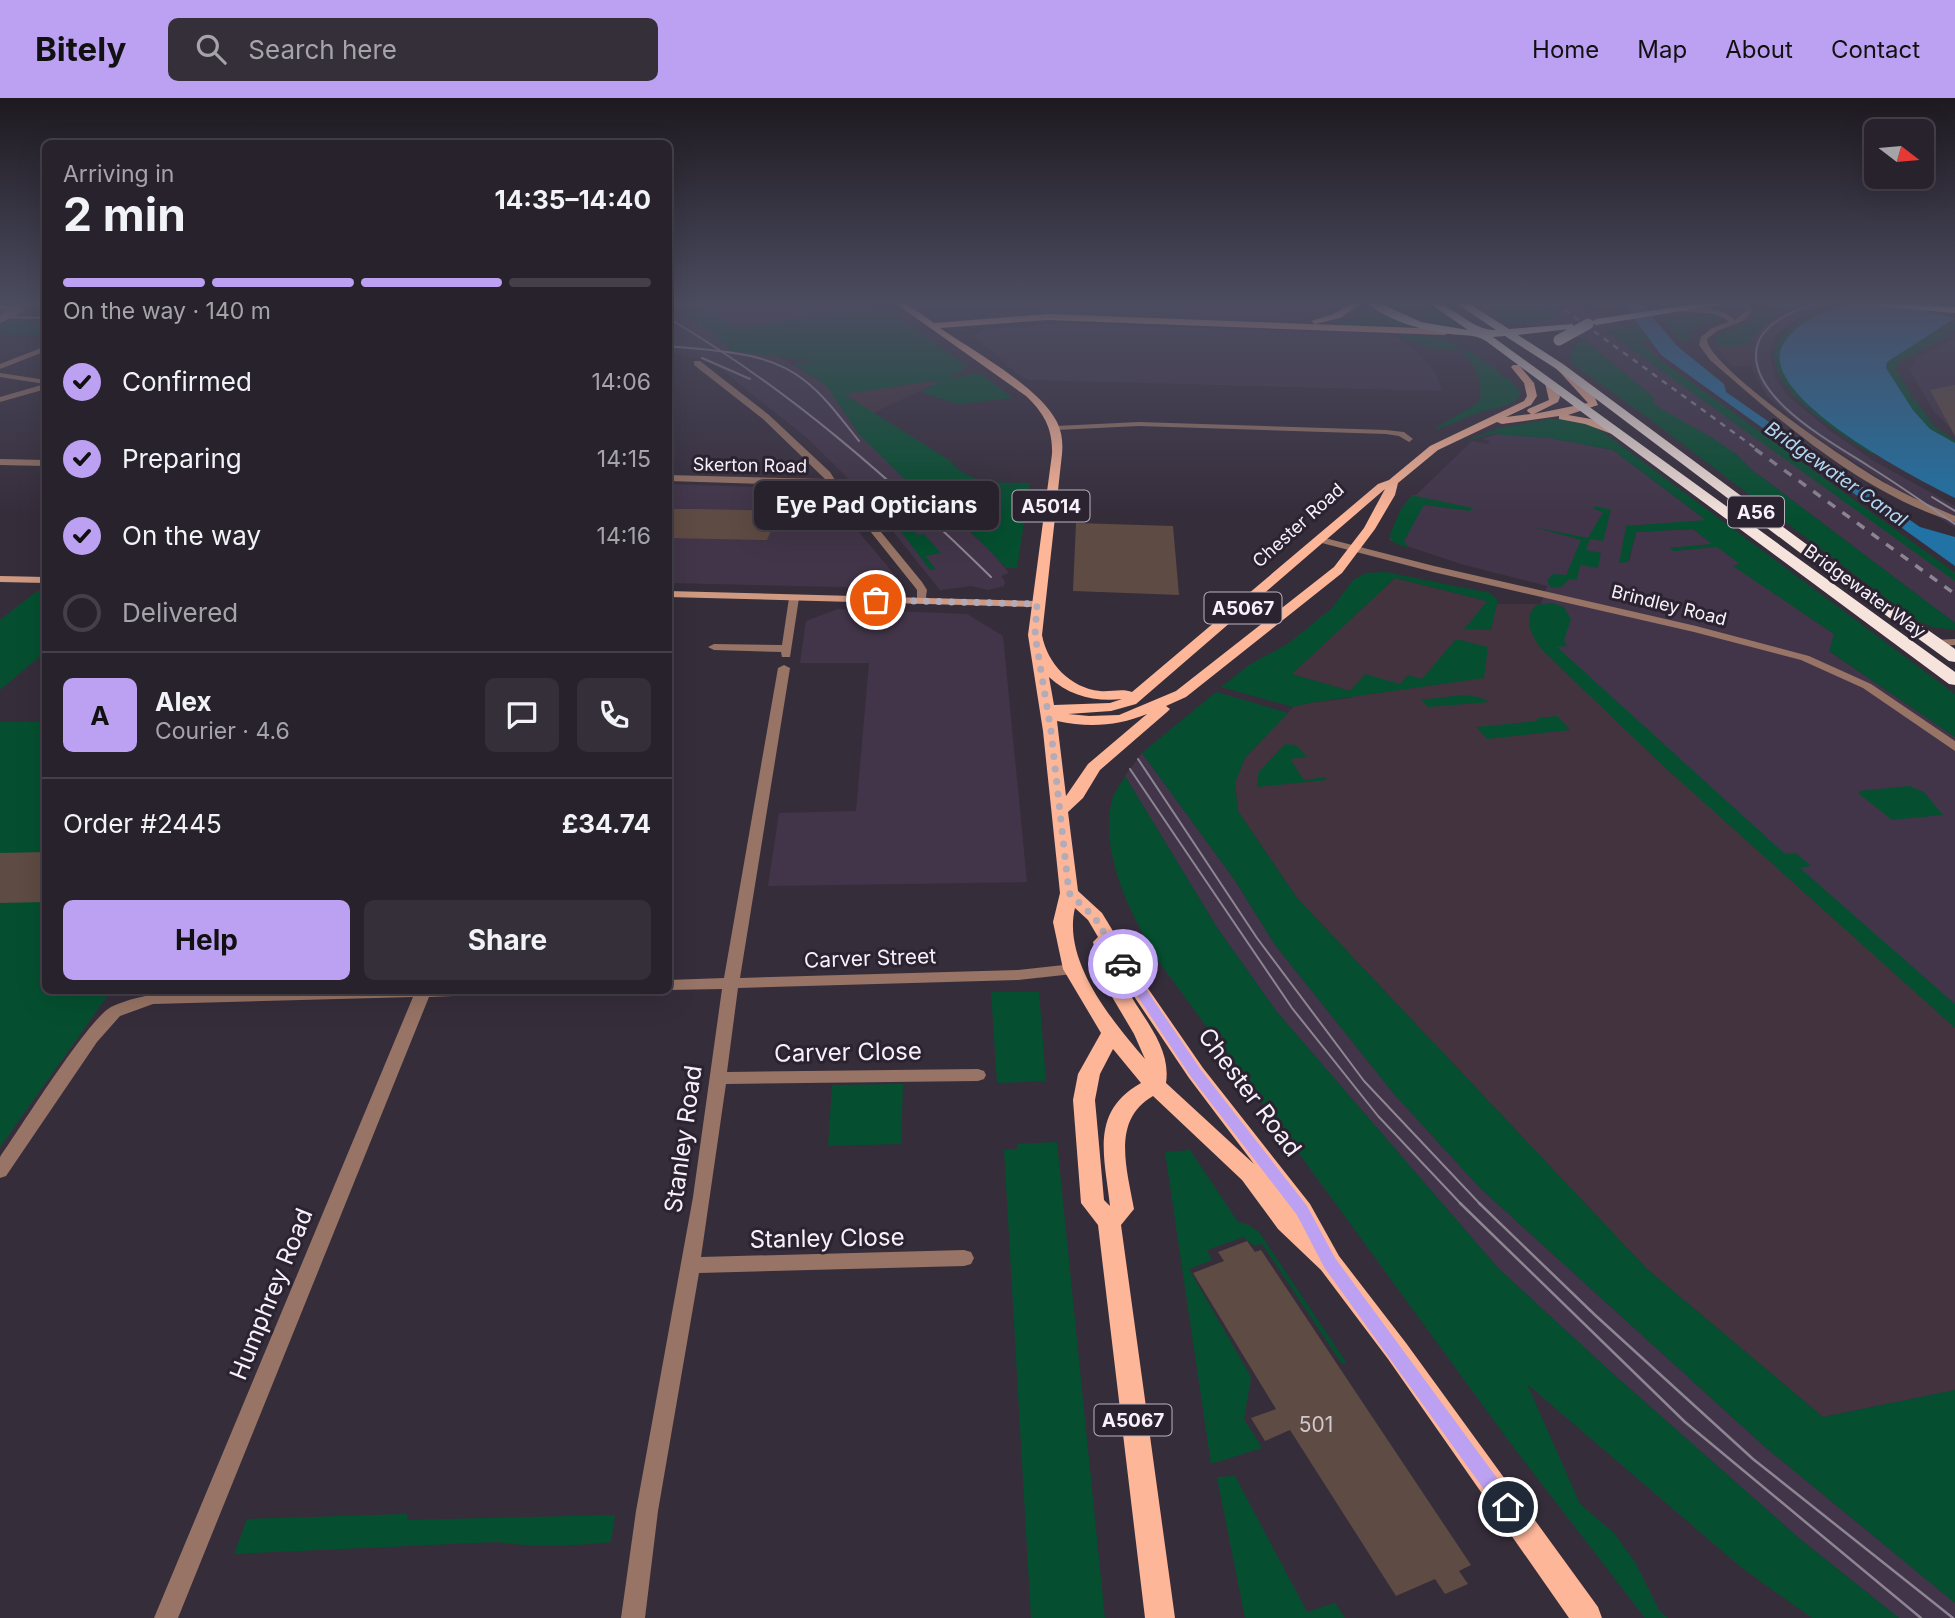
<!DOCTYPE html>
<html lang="en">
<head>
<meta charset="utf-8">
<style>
  body { margin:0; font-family:Inter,sans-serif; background:#342f38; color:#f1f3f6; height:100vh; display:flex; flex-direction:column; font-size:26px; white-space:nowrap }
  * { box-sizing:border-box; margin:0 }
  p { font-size:23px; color:#a5a4a9 }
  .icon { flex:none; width:38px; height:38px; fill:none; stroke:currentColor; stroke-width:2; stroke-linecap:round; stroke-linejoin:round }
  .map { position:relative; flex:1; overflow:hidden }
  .side { position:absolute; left:42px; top:42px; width:630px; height:854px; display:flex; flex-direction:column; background:#28222c; border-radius:10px; box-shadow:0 7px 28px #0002,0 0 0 2px #443f48 }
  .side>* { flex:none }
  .needle { width:46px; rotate:106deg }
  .fabs { position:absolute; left:1864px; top:21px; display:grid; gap:14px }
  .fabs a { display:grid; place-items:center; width:70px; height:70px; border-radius:10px; background:#28222c; box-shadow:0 7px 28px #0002,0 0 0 2px #443f48; font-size:35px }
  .pin { position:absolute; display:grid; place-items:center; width:60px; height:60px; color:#fff; margin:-30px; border:4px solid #fff; border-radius:50%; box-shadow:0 2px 7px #0007 }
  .courier { position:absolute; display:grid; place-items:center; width:70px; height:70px; margin:-35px; border:5px solid #bca0f2; border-radius:50%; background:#fff; color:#222; box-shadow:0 2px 9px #0007 }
  .bubble { position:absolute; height:49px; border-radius:10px; background:#28222c; box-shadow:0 7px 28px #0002,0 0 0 2px #443f48; font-size:23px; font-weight:700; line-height:49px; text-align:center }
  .headline em { font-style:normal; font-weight:700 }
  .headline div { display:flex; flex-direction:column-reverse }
  .headline { display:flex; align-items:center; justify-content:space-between; height:119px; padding:0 21px }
  h1 { font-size:46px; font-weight:700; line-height:52px }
  .bar { display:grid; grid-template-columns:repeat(4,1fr); gap:10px 7px; align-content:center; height:84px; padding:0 21px }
  .bar i { height:9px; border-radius:5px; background:#443f48 }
  .bar .on { background:#bca0f2 }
  .bar p { grid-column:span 4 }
  .line { display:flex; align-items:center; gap:18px; padding:0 21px; border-top:2px solid #443f48 }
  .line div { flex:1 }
  .round { display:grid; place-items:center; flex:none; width:74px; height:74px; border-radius:10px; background:#342f38 }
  ol { padding:0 21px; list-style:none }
  li { display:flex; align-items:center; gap:21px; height:77px }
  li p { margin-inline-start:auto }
  li .icon { padding:7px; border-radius:50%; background:#bca0f2; color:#111; stroke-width:4 }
  li:last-child { color:#a5a4a9 }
  li i { width:38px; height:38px; border:4px solid #443f48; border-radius:50% }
  .action { display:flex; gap:14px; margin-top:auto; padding:14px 21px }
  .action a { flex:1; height:80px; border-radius:10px; background:#bca0f2; color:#111; font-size:28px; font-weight:700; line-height:80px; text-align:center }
  .action a+a { background:#342f38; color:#f1f3f6 }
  header { display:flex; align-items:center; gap:42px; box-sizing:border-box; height:98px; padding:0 35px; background:#bca0f2; color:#111 }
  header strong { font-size:33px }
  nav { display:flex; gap:38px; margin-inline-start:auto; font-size:24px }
  .search { width:490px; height:63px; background:#342f38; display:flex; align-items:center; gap:18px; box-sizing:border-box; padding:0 24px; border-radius:10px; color:#a5a4a9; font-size:26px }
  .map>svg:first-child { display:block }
</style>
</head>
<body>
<header>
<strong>Bitely</strong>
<div class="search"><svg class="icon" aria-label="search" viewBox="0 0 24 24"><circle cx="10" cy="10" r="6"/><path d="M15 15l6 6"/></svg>Search here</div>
<nav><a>Home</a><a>Map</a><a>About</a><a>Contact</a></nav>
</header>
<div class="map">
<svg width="1955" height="1520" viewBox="0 0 1955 1520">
  <rect width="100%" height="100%" fill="#362d3b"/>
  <g fill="#423549">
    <path d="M669 205H877L886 211 730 229 826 287 859 336 930 405 945 403 937 395 948 393 968 411 949 415 991 453 1009 475 1001 478 1005 483 1004 488 988 492 971 488 940 492 858 390 806 339 718 269 699 260 669 255V238H676L669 234Z"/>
    <path d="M1034 205H1336L1333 210 1300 222 1074 215 1046 217Z"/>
    <path d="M1496 205H1585L1584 210 1621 228 1636 225 1651 242 1641 244 1670 270 1955 475V525L1752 372 1736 356 1656 308 1653 299 1584 241 1522 225Z"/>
    <path d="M1829 205 1793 224 1775 239 1769 255 1775 280 1787 297 1829 332 1874 363 1955 408V430L1809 334 1767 298 1752 271 1751 256 1746 253V250L1750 248 1744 246 1751 244 1754 236 1777 218 1803 206Z"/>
    <path d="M1059 225 1387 236 1399 240 1419 256 1436 276 1442 293 1028 282 1020 278 974 238 984 231Z"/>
    <path d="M1955 241V334L1935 315 1909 271 1919 259Z"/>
    <path d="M1497 336 1549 340 1613 352 1707 423 1626 428 1629 464 1636 434 1693 431 1713 446 1671 450 1674 453 1717 448 1741 466 1734 468 1834 536 1830 554 1955 639V921L1539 537 1541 506 1547 488 1461 466 1389 442 1401 411 1412 397H1416L1472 343 1487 346 1490 343 1482 341Z"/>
    <path d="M669 386 789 390 780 411 837 408 899 482V486L886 490 669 485Z"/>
    <path d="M838 511 967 516 1003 538 1027 784 768 788 779 715 856 713 869 565H800L806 523Z"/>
    <path d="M1142 655 1234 781 1275 847 1394 996 1480 1090 1764 1348 1955 1505V1520H1899L1800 1441 1611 1274 1498 1170 1277 914 1218 831 1125 678Z"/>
  </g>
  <g fill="#43333e">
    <path d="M1744 246 1752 248 1746 250V253H1752L1751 267 1740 269 1731 268 1716 248 1733 249Z"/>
    <path d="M943 282 873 315 843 295Z"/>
    <path d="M1395 480 1498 506H1541L1539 537 1955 921V1292L1823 1319 1647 1171 1297 800 1238 713 1235 684 1245 660 1293 609 1309 605 1351 600 1350 593 1291 576Z"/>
  </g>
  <g fill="#054f30">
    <path d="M669 205H692L735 229 888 211 968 269 946 281 979 275 1013 300 957 306 921 294 940 282 844 296 949 362C971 388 999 384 1030 385L1017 470H1006L955 417 972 412 950 393 935 395 942 403 929 405 859 336 826 287 793 266 815 263 732 253 701 226 669 209Z"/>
    <path d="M1386 205H1424L1463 230 1427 223Z"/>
    <path d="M1476 205H1540L1560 218 1549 222 1507 227Z"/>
    <path d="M1787 205H1806C1786 211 1760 223 1751 244L1733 249 1716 248 1715 242 1720 235 1752 222 1765 209Z"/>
    <path d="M1363 208 1420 231 1388 227 1341 228 1338 225 1365 216 1367 214 1360 212Z"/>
    <path d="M1817 213 1824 214 1815 218 1808 308 1875 355H1870C1841 336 1755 286 1778 242 1786 228 1804 220 1817 213Z"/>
    <path d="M1706 216 1718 218 1721 222 1699 228 1690 235 1691 243H1680L1661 221Z"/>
    <path d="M1955 222V233L1943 237 1946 239 1920 253H1915L1918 255 1901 263 1894 272 1897 273 1911 296 1908 297 1913 299 1935 329 1955 342V345L1930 331 1913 312 1886 271 1887 264 1924 238Z"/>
    <path d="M8 223 45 224V237L0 236V227Z"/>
    <path d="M1636 225 1651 242 1641 244 1654 257 1955 475V483L1606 233Z"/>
    <path d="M1399 236 1437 239 1464 250C1448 257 1410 247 1399 236Z"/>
    <path d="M1584 241 1653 299 1656 308 1711 339 1736 356 1752 372 1955 525V532L1933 529 1913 521 1643 316 1575 268C1564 257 1573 246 1584 241Z"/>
    <path d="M1469 252 1502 276 1499 278 1508 280 1521 295 1517 302 1507 307 1477 315 1439 331 1435 330 1478 305C1486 287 1475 266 1461 253Z"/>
    <path d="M1551 321 1567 322 1596 329 1955 596V639L1829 553 1834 536 1733 468 1740 466 1717 449 1674 453 1669 450 1712 446 1693 431 1636 434 1628 464 1619 465 1626 428 1706 422 1613 352 1549 340 1492 336 1461 345 1495 331Z"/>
    <path d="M1412 397 1415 398 1473 410 1470 413 1424 407 1404 443 1409 450 1396 446 1389 439 1401 411Z"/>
    <path d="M886 406 917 437 924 436 941 455 925 458 936 471 930 472 881 407Z"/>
    <path d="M1595 408 1611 412 1603 443 1590 441 1586 452 1601 455 1598 470 1580 467 1577 482 1569 481C1563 489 1560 491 1550 489L1547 482 1553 476 1566 477 1581 442 1533 429 1588 440 1603 414 1593 411Z"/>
    <path d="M1386 474 1490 495 1498 502 1491 532 1464 531 1487 503 1395 480 1292 576 1350 593 1365 576 1400 586 1408 577 1422 581 1456 541 1488 549 1484 580 1309 605 1293 609 1221 589 1249 567 1289 545 1332 510 1353 482 1366 475Z"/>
    <path d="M37 493H45V554L0 592V522Z"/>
    <path d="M1552 505 1564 509 1571 521 1564 542 1567 548 1557 549 1785 756 1796 755 1811 768 1800 770 1955 906V930L1660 665 1542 552C1532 538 1522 522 1536 507Z"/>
    <path d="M1216 594 1288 615 1245 660 1235 685 1238 713 1297 800 1647 1171 1823 1319 1955 1292V1505L1764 1348 1480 1090 1394 996 1275 847 1234 781 1142 655Z"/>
    <path d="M1462 597 1479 599 1490 604 1428 609 1421 602Z"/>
    <path d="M1557 618 1570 632 1487 641 1476 629 1538 623 1537 620Z"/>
    <path d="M0 624H45L46 892 111 893 0 1049Z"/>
    <path d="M1285 646 1296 647 1307 659 1290 661 1304 682 1325 679 1327 682 1257 689 1258 675Z"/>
    <path d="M1125 678 1218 831 1277 914 1498 1170 1611 1274 1800 1441 1899 1520H1812L1742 1470 1527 1286 1580 1406 1614 1435 1635 1464 1659 1512 1668 1520H1645L1511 1346 1157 861C1131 816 1099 756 1112 702 1114 694 1121 686 1125 678Z"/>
    <path d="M1909 688 1924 694 1943 717 1892 722 1859 696V693Z"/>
    <path d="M991 894H1039L1046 983 997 985Z"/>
    <path d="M903 986 901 1046 828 1048 832 987Z"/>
    <path d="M1057 1044 1105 1520H1031L1004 1052 1017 1051V1046Z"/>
    <path d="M1190 1052 1238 1124 1249 1127 1259 1134 1346 1264 1342 1266 1262 1146 1254 1148 1244 1139 1207 1152 1212 1162 1189 1171 1251 1279 1244 1321 1262 1350 1211 1366 1165 1054Z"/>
    <path d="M1235 1378 1307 1514 1335 1505 1345 1520H1245L1217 1379Z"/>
    <path d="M407 1416V1422L615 1417 611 1444C574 1448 535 1450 498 1444L234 1456 247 1421Z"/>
  </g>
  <g fill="#2173a5">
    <path d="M1623 205H1641L1677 248 1724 286 1726 294 1920 429 1955 439V468L1661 257Z"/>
    <path d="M1849 205H1942L1927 214 1955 220 1887 264 1886 270 1913 312 1930 331 1955 345V400C1920 382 1747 295 1785 243 1801 221 1826 214 1849 205Z"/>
  </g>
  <g fill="#5e4b43">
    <path d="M1955 287V338L1930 292Z"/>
    <path d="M668 411H697L780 413 767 442 668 440Z"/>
    <path d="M1076 425 1173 428 1179 497 1073 493Z"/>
    <path d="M46 754V804L0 805V755Z"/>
    <path d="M1247 1143 1255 1154 1261 1152 1471 1467 1459 1473 1468 1486 1445 1496 1435 1481 1396 1498 1290 1332 1265 1343 1251 1320 1276 1311 1193 1175 1224 1163 1218 1154Z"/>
  </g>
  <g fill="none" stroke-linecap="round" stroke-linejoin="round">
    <g fill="#977465" fill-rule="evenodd">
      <path d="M1741 205H1748L1753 212 1743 223 1717 233 1707 241C1707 269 1857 370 1887 386 1909 399 1932 408 1955 418V424C1861 395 1783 325 1710 262L1699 247 1701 239 1712 230 1729 224C1714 210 1694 218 1677 211L1680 209C1699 210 1720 208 1735 222L1747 212Z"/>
      <path d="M0 207 26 210 23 212 0 211Z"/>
      <path d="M46 248V253L0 271V266Z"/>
      <path d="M694 263H700L769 317 830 374 835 382 840 384 922 484 927 492 925 505H917V492L914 488 834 388 668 383V377L825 381 763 321 694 267Z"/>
      <path d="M0 275 46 282V291L0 304V299L45 286 0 279Z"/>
      <path d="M1139 324 1386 332 1404 334 1413 341 1409 344 1399 338 1386 336 1139 328 1056 332 1052 330 1056 328Z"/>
      <path d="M0 361 46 362V368L0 367Z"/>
      <path d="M1321 439 1434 468 1696 528 1809 558 1871 586 1955 643V653L1863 590 1801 562 1694 534 1433 474 1318 444V440Z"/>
      <path d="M794 497 799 500 790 559H782L781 554 714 552 708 549 714 546 782 547 789 500Z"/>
      <path d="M1955 541V547L1935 548 1929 545 1935 542Z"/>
      <path d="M784 567 790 570 740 880 1018 872 1073 866 1081 871 1073 876 1018 882 738 890 727 974 978 971 984 973 986 977 984 981 978 983 726 986 701 1159 964 1152 971 1154 974 1160 971 1166 964 1168 699 1175 658 1413 645 1520H621L636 1413 693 1099 722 891 668 892V882L724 880 778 570Z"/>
      <path d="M269 892H486L478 897 429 899 178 1520H154L413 899 153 906 120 918 97 944 6 1078 0 1080V1059C19 1032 89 920 111 909 157 887 219 894 269 892Z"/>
    </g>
    <g fill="#d09a82" fill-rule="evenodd">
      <path d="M0 478 46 479V485L0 484Z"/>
      <path d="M668 493 1037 503 1042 506 1037 509 668 499Z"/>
    </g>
    <g fill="#fdb698" fill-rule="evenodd">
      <path d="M895 205H905L934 225 1048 216 1445 231 1449 234 1445 237 1048 222 940 230C973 253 1040 289 1057 324 1062 334 1063 345 1062 356L1042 537C1047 565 1070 590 1100 593 1111 594 1123 590 1132 594L1378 386 1389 382 1430 348 1524 303 1527 298 1524 285 1511 269 1513 267H1519L1534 285 1537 298 1531 307 1506 319 1531 316 1527 313 1528 311 1549 302 1545 285 1550 282 1555 285 1560 299 1558 304 1534 316 1588 305 1557 271V267L1560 266 1595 300 1598 307 1568 317 1591 321 1625 336 1620 339 1585 326 1559 321V318L1502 326 1497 324 1438 352 1398 385 1395 397 1375 431 1342 475 1186 599 1166 608 1170 611 1167 614 1100 672 1083 700 1068 714 1078 793 1102 815 1147 889 1203 970 1310 1106 1339 1158 1406 1245 1598 1509 1602 1520H1569L1388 1261 1321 1172 1278 1131 1242 1082 1153 998C1111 1022 1127 1071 1134 1111L1121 1127 1175 1520H1145L1098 1127 1081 1105 1073 1002 1078 976 1101 935 1063 871 1053 824 1060 795 1043 633 1028 537 1052 356C1053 331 1044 315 1026 298ZM1385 391 1364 430 1334 469 1176 593 1119 617 1089 618 1068 616 1111 613 1136 606ZM1049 579C1069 598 1095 604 1122 601L1110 605 1054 607ZM1147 616 1088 666 1066 698 1057 623C1089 630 1118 628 1147 616ZM1075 810 1088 822 1098 839 1093 844 1105 887 1134 936 1145 961C1113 924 1062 863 1075 810ZM1123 882 1189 980 1254 1066 1166 985C1172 945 1137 916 1123 882ZM1113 951 1141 985C1089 1014 1105 1060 1110 1108L1104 1102 1095 1002 1100 976Z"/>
      <path d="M1352 205H1362L1340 220 1315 226 1311 223 1334 216Z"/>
    </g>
    <g fill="#f5e3dc" fill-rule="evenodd">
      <path d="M1367 205H1380L1421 224 1468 232 1429 205C1455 205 1470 233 1496 232L1456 205H1468L1509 231 1573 226V230L1569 231 1518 237 1563 266 1821 457 1955 551V564L1949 563 1811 463 1555 270 1505 238 1493 239 1955 574V587L1949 586 1486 243C1474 235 1458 238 1444 235 1418 231 1387 222 1367 205Z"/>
      <path d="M1703 205H1730L1596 227 1591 224 1596 221Z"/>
      <path d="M1872 205 1955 209V215L1877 208Z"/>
    </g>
    <g stroke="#8d8692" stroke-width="2">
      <path d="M1814 205C1795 213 1766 223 1758 245 1741 297 1835 346 1870 369 1899 387 1927 407 1955 426"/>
      <path d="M0 219 46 220"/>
      <path d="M668 220C789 291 891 381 991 479"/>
      <path d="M668 248C713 253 766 252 804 282 826 299 842 322 859 343"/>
      <path d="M702 260 750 281"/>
      <path d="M1932 399 1955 413"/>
      <path d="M1138 661 1257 840 1364 983 1481 1107"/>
      <path d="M1130 671 1292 910 1378 1018 1462 1107"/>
    </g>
    <g stroke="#8d8692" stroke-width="2.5">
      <path d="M1460 1105 1685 1324 1921 1520"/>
      <path d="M1479 1105 1595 1217 1753 1361 1953 1520"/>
    </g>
    <path stroke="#8d8692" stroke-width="2.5" stroke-dasharray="6 6" stroke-linecap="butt" d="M1555 205 1758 352"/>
    <path stroke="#8d8692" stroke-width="3.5" stroke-dasharray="9 9" stroke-linecap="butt" d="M1755 351 1955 496"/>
    <path stroke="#977465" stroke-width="8" d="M0 221 19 211"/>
    <path stroke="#f5e3dc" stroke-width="11" d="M1559 242 1588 226"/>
  </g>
  <linearGradient id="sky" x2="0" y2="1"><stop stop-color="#1e1920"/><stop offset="0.49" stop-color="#4c4c60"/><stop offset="1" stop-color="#4c4c60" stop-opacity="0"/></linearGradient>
  <rect width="1955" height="418" fill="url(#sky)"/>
  <path fill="#bca0f2" d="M1123 862 1127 863 1201 972 1307 1108 1335 1160 1514 1403 1517 1409 1514 1415 1508 1418 1501 1415 1324 1169 1297 1117 1191 979 1118 869V863Z"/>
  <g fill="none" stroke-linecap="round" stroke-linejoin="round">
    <path stroke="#b3acb8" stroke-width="7" stroke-dasharray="0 12.6" d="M876 502 1037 506 1035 537 1051 633 1069 795 1095 820 1123 866"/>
  </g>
  <g text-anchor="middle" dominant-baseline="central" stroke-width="6" stroke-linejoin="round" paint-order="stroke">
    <g font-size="18" fill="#f7f1fb" stroke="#2c2331">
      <text transform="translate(750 367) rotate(1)">Skerton Road</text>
      <text transform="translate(1298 427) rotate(-42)">Chester Road</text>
      <text transform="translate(1865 493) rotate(36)">Bridgewater Way</text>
      <text transform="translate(1669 507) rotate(14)">Brindley Road</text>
    </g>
    <g font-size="19" font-style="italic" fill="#b3d8f4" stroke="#2c2331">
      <text transform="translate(1836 376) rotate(35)">Bridgewater Canal</text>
    </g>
    <g fill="#2c2331" stroke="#bab3be" stroke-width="2">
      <rect x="1012.5" y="392.5" width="77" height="31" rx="5"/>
      <rect x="1728" y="398.5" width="56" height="31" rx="5"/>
      <rect x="1204.5" y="494.5" width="77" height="31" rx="5"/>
      <rect x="1094.5" y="1306.5" width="77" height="31" rx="5"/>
    </g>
    <g font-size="19" font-weight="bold" fill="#f7f1fb">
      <text x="1051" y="408">A5014</text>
      <text x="1756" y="414">A56</text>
      <text x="1243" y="510">A5067</text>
      <text x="1133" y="1322">A5067</text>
    </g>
    <g font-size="21" fill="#f7f1fb" stroke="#2c2331">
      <text transform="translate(870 860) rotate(-2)">Carver Street</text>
    </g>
    <g font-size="21" fill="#d1c8cd">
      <text x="1316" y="1326">501</text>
    </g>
    <g font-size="24" fill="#f7f1fb" stroke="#2c2331">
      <text transform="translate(848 954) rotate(-1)">Carver Close</text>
      <text transform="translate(1250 994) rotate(53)">Chester Road</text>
      <text transform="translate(683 1041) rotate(-82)">Stanley Road</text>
      <text transform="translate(827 1140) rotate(-1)">Stanley Close</text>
      <text transform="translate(271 1196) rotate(-68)">Humphrey Road</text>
    </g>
  </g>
</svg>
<div class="fabs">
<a><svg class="needle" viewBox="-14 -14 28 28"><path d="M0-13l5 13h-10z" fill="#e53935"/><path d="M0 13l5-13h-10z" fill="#a5a4a9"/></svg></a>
</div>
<div class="pin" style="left:876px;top:502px;background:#ea580c"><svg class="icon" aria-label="bag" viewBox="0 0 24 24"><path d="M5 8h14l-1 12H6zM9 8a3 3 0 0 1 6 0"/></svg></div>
<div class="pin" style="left:1508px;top:1409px;background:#1f2937"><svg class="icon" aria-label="home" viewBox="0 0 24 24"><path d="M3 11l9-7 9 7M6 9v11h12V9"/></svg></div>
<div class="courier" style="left:1123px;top:866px"><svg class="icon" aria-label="car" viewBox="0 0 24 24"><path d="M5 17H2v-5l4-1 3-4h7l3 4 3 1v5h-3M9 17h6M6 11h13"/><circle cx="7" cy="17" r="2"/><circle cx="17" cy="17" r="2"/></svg></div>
<div class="bubble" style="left:754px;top:383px;width:245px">Eye Pad Opticians</div>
<section class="side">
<div class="headline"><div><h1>2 min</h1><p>Arriving in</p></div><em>14:35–14:40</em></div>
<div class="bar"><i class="on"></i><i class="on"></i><i class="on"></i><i></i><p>On the way · 140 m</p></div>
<ol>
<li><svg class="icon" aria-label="check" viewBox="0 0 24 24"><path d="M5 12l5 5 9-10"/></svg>Confirmed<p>14:06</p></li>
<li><svg class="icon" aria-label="check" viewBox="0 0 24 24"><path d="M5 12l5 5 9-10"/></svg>Preparing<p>14:15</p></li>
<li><svg class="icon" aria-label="check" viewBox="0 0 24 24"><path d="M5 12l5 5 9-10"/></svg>On the way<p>14:16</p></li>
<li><i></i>Delivered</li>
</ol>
<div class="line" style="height:126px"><b class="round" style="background:#bca0f2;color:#111">A</b><div><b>Alex</b><p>Courier · 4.6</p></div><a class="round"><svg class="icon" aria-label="chat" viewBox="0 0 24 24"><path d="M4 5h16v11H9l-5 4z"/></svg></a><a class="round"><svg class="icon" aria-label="phone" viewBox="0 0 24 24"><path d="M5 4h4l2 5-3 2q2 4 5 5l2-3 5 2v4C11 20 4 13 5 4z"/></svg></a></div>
<div class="line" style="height:91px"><div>Order #2445</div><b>£34.74</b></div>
<div class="action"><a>Help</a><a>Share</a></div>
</section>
</div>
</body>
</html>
